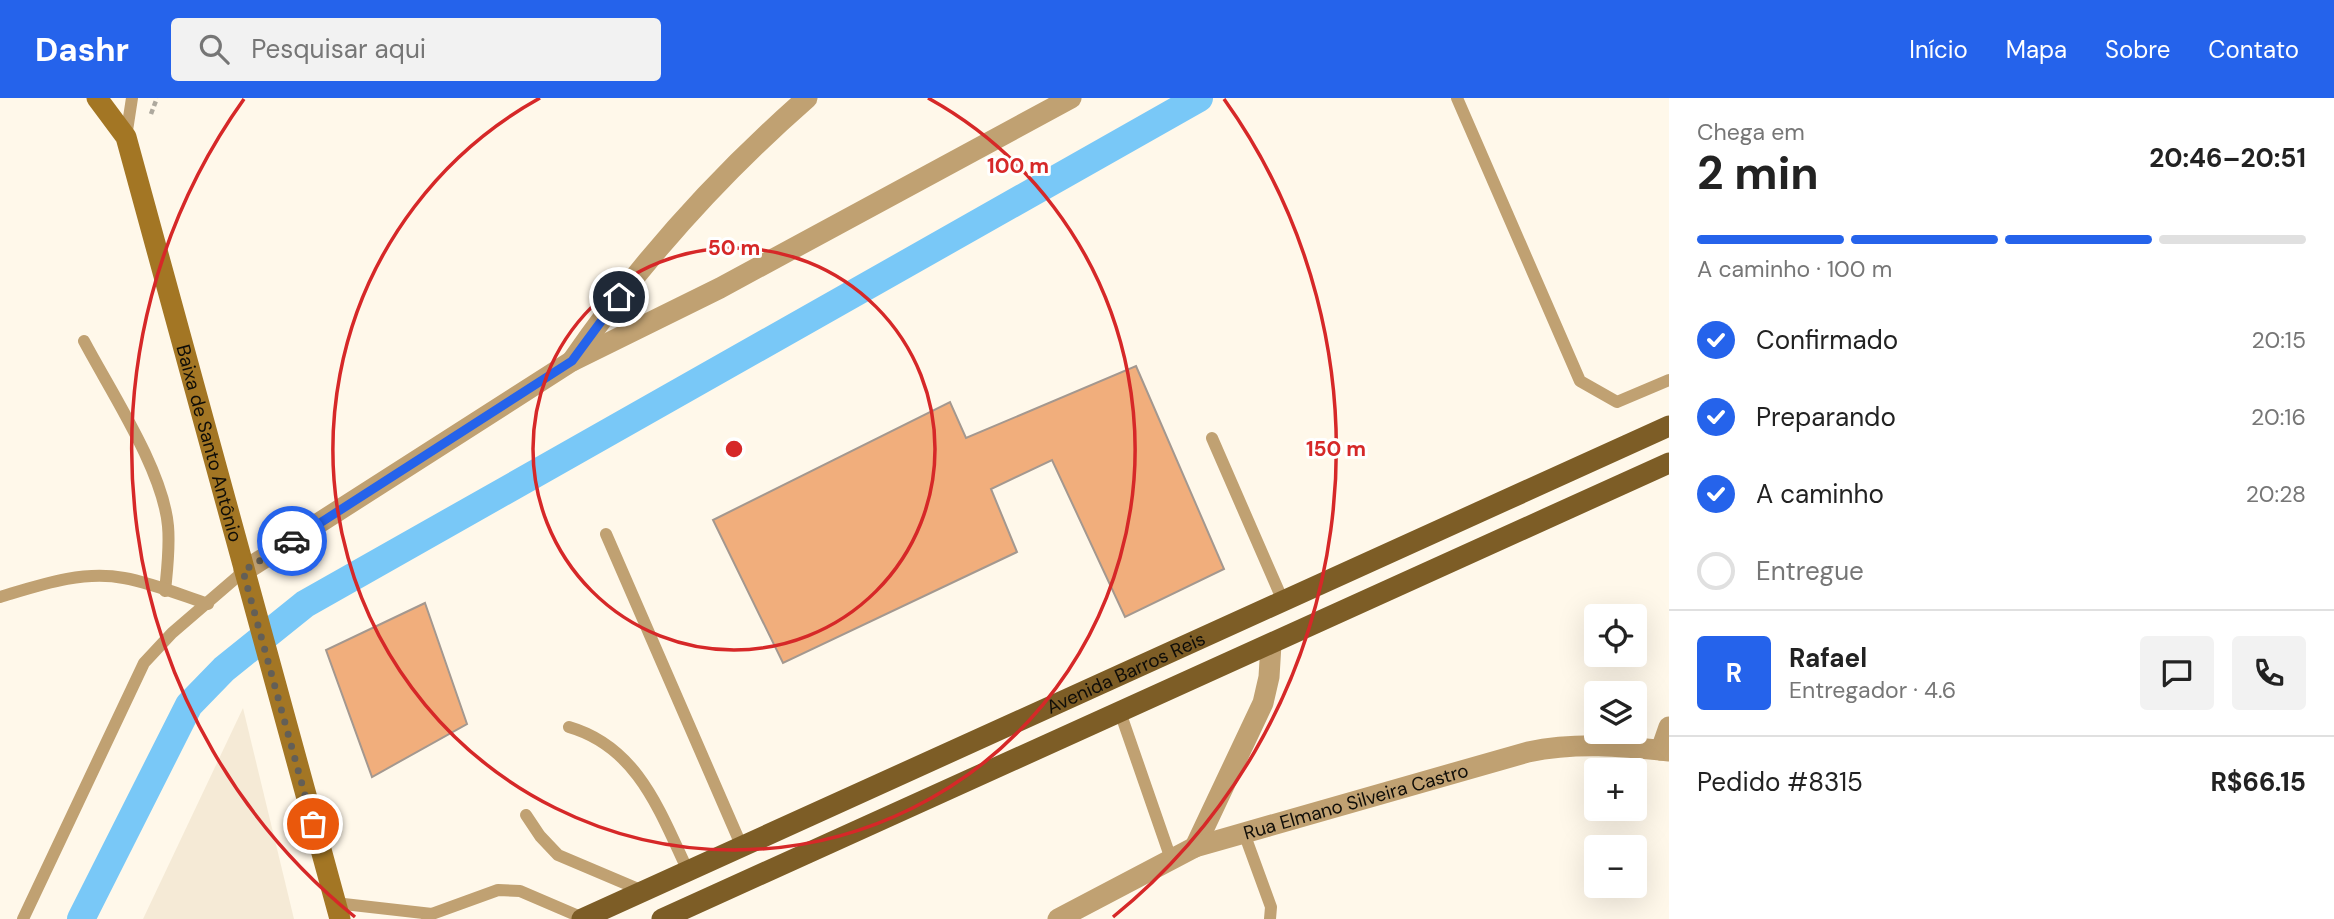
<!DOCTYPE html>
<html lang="pt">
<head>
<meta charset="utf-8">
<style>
  body { margin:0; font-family:"DM Sans",sans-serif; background:#f2f2f2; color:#222; height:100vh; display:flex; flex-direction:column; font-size:26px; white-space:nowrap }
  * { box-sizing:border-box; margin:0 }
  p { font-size:23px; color:#767676 }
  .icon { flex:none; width:38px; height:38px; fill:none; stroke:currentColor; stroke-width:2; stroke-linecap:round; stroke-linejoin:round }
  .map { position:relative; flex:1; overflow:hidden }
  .sheet { display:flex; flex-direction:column; background:#fff; width:665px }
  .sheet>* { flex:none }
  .buttons { position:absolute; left:1584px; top:506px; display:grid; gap:14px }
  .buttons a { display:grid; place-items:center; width:63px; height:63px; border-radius:7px; background:#fff; box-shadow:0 7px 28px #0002; font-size:35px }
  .pin { position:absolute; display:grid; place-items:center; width:60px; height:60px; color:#fff; margin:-30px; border:4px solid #fff; border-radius:50%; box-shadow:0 2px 7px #0007 }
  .courier { position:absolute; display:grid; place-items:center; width:70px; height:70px; margin:-35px; border:5px solid #2563eb; border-radius:50%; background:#fff; color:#222; box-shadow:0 2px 9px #0007 }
  .headline em { font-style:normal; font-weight:700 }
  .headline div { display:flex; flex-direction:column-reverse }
  .headline { display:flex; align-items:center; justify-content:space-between; height:119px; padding:0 28px }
  h1 { font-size:46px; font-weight:700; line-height:52px }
  .bar { display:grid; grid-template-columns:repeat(4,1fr); gap:10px 7px; align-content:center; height:84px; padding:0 28px }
  .bar i { height:9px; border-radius:5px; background:#e0e0e0 }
  .bar .active { background:#2563eb }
  .bar p { grid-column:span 4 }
  .line { display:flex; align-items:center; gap:18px; padding:0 28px; border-top:2px solid #e0e0e0 }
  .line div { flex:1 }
  .round { display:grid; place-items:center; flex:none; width:74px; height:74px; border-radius:7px; background:#f2f2f2 }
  ol { padding:0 28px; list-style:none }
  li { display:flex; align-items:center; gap:21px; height:77px }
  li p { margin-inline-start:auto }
  li .icon { padding:7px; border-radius:50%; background:#2563eb; color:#fff; stroke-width:4 }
  li:last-child { color:#767676 }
  li i { width:38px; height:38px; border:4px solid #e0e0e0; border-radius:50% }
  header { display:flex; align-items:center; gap:42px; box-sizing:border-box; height:98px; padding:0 35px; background:#2563eb; color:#fff }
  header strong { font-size:33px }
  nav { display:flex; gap:38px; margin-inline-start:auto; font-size:24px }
  .search { width:490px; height:63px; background:#f2f2f2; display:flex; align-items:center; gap:18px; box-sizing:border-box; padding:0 24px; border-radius:7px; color:#767676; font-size:26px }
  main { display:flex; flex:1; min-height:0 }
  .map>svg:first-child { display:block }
</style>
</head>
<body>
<header>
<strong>Dashr</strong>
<div class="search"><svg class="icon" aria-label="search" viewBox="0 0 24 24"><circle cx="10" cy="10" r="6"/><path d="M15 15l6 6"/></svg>Pesquisar aqui</div>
<nav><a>Início</a><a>Mapa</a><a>Sobre</a><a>Contato</a></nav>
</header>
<main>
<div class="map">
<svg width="1669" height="821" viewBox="0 0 1669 821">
  <rect width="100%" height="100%" fill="#fff8ea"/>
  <path fill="#f5ead6" d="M243 610 294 821H143Z"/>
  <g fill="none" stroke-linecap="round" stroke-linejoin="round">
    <path stroke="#79c8f7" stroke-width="28" d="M81 821 189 607 224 571 305 506 1199 0"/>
  </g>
  <g fill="#f1ae7c" stroke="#a4988f" stroke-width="2">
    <path d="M1136 268 1224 471 1125 519 1052 362 991 391 1017 454 783 565 713 422 950 304 966 340Z"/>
    <path d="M425 505 467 626 372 679 326 552Z"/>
  </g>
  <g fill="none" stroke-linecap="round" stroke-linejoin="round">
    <path stroke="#aea99e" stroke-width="4.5" stroke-dasharray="5 3.5" stroke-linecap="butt" d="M151 16 157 0"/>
    <g stroke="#c0a172" stroke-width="12">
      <path d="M1457 0 1580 283 1617 304 1669 282"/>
      <path d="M126 39 132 0"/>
      <path d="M84 243C111 294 163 372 168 428 170 450 167 472 165 493"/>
      <path d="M1212 340 1283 503"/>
      <path d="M606 436 742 749"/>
      <path d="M0 499C40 487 82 472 124 480 152 485 181 497 208 506"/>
      <path d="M1120 614 1171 761"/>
      <path d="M569 629C638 649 660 714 688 773"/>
      <path d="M526 717 540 738 558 757 643 793"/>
      <path d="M1244 735 1271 809 1270 821"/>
      <path d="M335 805 432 816"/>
      <path d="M23 821 144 565 172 535 244 473"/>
      <path d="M427 821 432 816 498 792 520 793 583 820"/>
    </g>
    <g stroke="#c0a172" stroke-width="21">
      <path d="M572 263C639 166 718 78 807 0"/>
      <path d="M1661 652 1669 629"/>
      <path d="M1195 749 1263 605 1269 579 1271 546"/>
      <path id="s1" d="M1058 821 1195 749 1528 654C1577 644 1620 648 1669 653"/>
    </g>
    <path stroke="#c0a172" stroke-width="21" d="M244 473 572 263 720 190 1071 0"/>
    <path stroke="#a37624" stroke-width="21" id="s2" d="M97 0 126 39 340 821"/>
    <g stroke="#7d5d26" stroke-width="21">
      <path id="s3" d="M582 821 1669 328"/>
      <path d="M662 821 1669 365"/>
    </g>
  </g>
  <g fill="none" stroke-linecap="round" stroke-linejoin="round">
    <path stroke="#635f57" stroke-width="7" stroke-dasharray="0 12.6" d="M292 443 243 473 313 726"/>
    <path stroke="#2563eb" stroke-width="9" d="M292 443 572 263 619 199"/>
  </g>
  <g fill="none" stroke="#d62828" stroke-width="3.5">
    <circle cx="734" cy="351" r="201"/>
    <path d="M928 0A401 401 0 1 1 540 0"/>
    <path d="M355 819A602 602 0 0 1 244 1M1224 1A602 602 0 0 1 1113 819"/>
  </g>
  <g text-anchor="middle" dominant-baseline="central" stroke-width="6" stroke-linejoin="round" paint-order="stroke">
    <g font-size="19" fill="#0f0d08" stroke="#fff">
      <text stroke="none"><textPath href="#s2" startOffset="366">Baixa de Santo Antônio</textPath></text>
      <text stroke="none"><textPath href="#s3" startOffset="597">Avenida Barros Reis</textPath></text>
      <text stroke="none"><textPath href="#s1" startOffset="322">Rua Elmano Silveira Castro</textPath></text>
    </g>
  </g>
  <circle cx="734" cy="351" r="10" fill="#d62828" stroke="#fff" stroke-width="3.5"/>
  <g font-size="21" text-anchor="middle" font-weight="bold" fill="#d62828" stroke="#fff" stroke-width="6" stroke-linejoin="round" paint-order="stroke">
    <text x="1018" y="75">100 m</text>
    <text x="734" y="157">50 m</text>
    <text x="1336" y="358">150 m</text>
  </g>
</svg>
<div class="buttons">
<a><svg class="icon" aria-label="locate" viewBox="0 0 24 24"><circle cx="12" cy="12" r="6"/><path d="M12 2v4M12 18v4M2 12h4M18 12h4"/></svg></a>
<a><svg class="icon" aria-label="layers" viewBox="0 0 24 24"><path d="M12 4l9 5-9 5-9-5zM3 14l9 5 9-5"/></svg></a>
<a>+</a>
<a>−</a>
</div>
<div class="pin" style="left:313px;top:726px;background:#ea580c"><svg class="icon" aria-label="bag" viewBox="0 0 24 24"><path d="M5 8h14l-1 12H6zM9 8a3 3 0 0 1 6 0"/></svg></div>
<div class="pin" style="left:619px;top:199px;background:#1f2937"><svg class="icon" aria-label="home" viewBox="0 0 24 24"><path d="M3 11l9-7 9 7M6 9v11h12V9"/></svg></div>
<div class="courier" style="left:292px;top:443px"><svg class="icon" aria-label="car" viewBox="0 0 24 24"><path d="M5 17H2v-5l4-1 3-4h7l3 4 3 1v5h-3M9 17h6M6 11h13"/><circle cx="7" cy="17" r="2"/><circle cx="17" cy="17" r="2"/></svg></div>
</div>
<section class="sheet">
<div class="headline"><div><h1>2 min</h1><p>Chega em</p></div><em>20:46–20:51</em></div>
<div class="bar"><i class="active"></i><i class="active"></i><i class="active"></i><i></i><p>A caminho · 100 m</p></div>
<ol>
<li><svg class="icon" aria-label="check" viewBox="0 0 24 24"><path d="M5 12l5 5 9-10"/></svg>Confirmado<p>20:15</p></li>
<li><svg class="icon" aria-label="check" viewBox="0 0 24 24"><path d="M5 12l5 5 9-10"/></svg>Preparando<p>20:16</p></li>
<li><svg class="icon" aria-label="check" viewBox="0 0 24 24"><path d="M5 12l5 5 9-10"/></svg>A caminho<p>20:28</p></li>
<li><i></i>Entregue</li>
</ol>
<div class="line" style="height:126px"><b class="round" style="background:#2563eb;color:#fff">R</b><div><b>Rafael</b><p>Entregador · 4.6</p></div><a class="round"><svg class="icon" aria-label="chat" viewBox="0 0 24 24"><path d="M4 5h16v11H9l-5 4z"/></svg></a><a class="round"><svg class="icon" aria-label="phone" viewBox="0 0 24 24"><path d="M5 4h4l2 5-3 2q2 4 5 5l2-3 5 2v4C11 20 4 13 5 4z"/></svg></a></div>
<div class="line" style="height:91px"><div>Pedido #8315</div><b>R$66.15</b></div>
</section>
</main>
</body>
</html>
